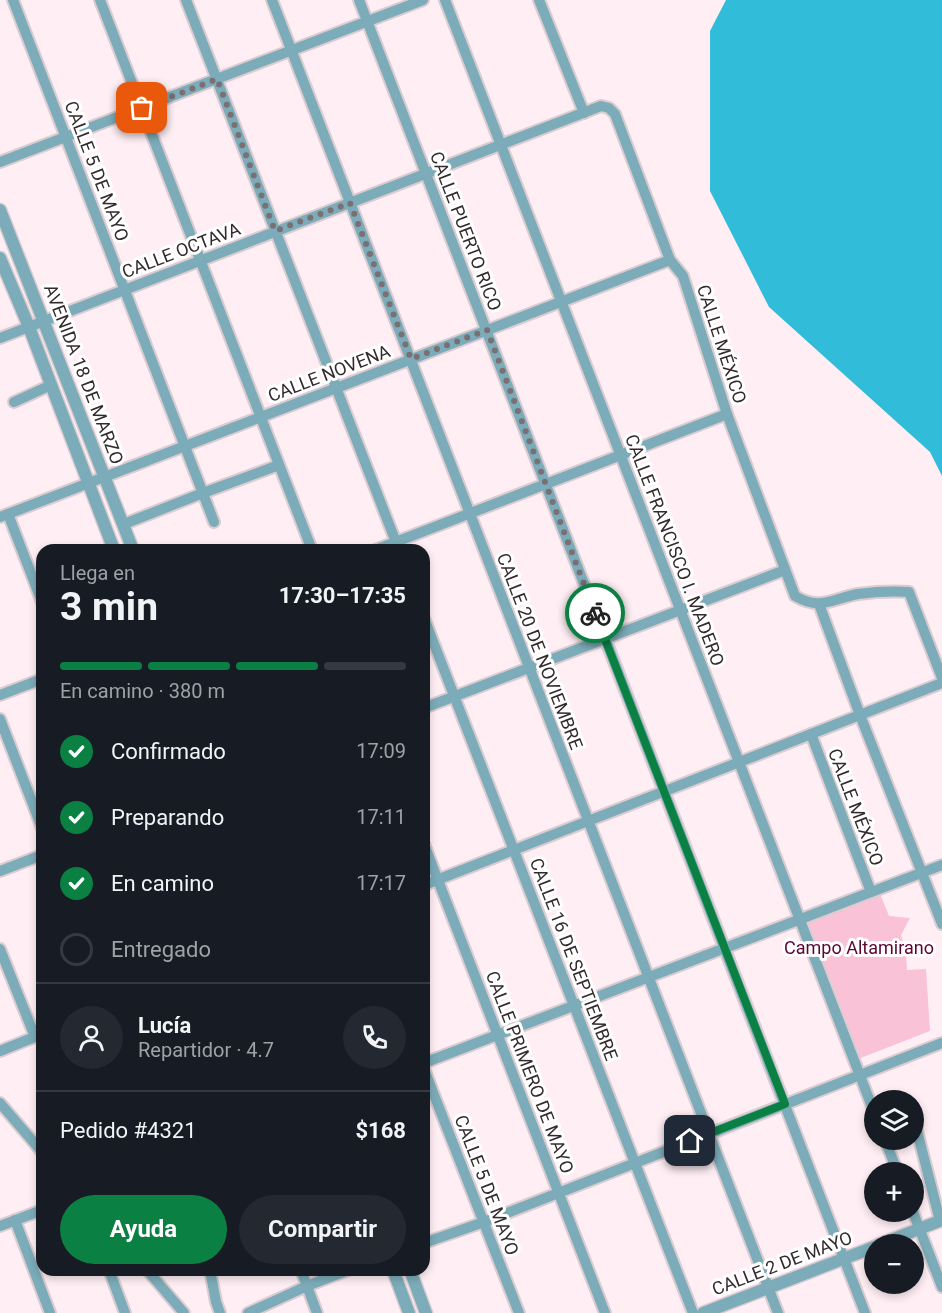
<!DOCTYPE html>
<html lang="es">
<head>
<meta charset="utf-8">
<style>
  body { margin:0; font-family:Roboto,sans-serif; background:#242831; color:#f1f3f6; height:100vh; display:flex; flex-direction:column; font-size:22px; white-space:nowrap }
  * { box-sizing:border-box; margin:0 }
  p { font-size:20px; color:#9ea1a6 }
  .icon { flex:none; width:33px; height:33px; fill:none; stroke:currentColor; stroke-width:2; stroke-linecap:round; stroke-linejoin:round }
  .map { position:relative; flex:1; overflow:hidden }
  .details { position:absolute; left:36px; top:544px; width:394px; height:732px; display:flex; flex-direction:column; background:#171b24; border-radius:18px; box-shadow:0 3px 9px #0003 }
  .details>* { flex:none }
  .tools { position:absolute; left:864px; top:1090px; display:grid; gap:12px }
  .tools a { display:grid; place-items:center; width:60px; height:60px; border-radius:50%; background:#171b24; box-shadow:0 3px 9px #0003; font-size:30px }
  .pin { position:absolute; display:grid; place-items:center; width:51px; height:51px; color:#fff; margin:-26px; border-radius:12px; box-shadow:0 3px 9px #0006 }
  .courier { position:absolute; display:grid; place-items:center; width:60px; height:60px; margin:-30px; border:4px solid #0b8043; border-radius:50%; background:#fff; color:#222; box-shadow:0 2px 8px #0007 }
  .headline em { font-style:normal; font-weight:700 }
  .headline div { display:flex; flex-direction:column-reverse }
  .headline { display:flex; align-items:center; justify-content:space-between; height:102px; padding:0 24px }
  h1 { font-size:39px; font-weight:700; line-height:45px }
  .bar { display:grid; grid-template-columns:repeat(4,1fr); gap:9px 6px; align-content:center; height:72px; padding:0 24px }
  .bar i { height:8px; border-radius:4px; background:#363941 }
  .bar .selected { background:#0b8043 }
  .bar p { grid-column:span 4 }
  .line { display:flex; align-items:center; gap:15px; padding:0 24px; border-top:2px solid #363941 }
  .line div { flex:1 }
  .round { display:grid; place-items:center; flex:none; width:63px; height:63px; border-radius:32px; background:#242831 }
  ol { padding:0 24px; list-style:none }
  li { display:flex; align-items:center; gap:18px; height:66px }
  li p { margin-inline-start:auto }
  li .icon { padding:6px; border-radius:50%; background:#0b8043; color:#fff; stroke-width:4 }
  li:last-child { color:#9ea1a6 }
  li i { width:33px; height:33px; border:3px solid #363941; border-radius:50% }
  .cta { display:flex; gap:12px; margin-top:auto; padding:12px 24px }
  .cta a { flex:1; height:69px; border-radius:36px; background:#0b8043; color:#fff; font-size:24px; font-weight:700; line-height:69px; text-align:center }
  .cta a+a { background:#242831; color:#f1f3f6 }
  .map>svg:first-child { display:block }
</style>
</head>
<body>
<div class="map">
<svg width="942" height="1313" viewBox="0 0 942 1313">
  <rect width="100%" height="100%" fill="#ffeff4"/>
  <path fill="#fac2d6" d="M879 891 889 916 910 918 901 935 906 953 907 970 926 969 930 1031 858 1059 803 921Z"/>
  <path fill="#31bcda" d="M726 0H942V476L930 452 769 307 710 191V31Z"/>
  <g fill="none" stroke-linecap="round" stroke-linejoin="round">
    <defs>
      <g id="minor">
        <path d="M13 0 214 522"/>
        <path d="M100 0 312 550"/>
        <path d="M186 0 399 550"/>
        <path d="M272 0 778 1313"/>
        <path d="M359 0 865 1313"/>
        <path d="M445 0 874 1112"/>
        <path d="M539 0 584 113"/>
        <path d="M0 162 423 0"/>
        <path d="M0 338 601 106 609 108 615 114 670 260 683 276 727 414 795 596C821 611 831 599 858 594 874 592 893 591 909 592L942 678"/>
        <path d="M14 402 51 385"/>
        <path d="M8 514 42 602"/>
        <path d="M0 517 670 260"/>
        <path d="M124 524 203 493 279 465"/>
        <path d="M375 550 727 414"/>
        <path d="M819 604 860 715 942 924"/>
        <path d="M424 618 693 1313"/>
        <path d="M0 695 42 679"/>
        <path d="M424 708 785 570"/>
        <path d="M0 719 42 828"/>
        <path d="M811 734 871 892"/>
        <path d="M424 844 605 1313"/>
        <path d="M0 871 42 855"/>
        <path d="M424 885 942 683"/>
        <path d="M0 949 35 1037"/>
        <path d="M0 1051 42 1034"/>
        <path d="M424 1063 942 865"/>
        <path d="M424 1069 519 1313"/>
        <path d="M0 1103 42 1152"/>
        <path d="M914 1119 940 1221"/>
        <path d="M885 1140 898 1173"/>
        <path d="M913 1212 942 1287"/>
        <path d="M15 1220 50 1313"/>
        <path d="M0 1226 42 1210"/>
        <path d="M424 1243 484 1222 942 1043"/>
        <path d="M109 1270 125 1313"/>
        <path d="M147 1270 184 1313"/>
        <path d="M210 1270 216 1302 220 1313"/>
        <path d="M301 1270 317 1313"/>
        <path d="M248 1313 307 1286 348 1270"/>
      </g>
      <g id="tertiary">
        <path d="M0 210 133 550"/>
        <path d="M0 258 29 327 114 550"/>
        <path d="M878 1245 942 1220"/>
        <path d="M393 1270 409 1313"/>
        <path d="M410 1270 426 1313"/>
        <path d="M703 1313 874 1247"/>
      </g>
    </defs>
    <use href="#minor" stroke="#daccd0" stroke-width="14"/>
    <use href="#tertiary" stroke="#daccd0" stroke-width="15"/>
    <use href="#minor" stroke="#7cacb9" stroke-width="10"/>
    <use href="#tertiary" stroke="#7cacb9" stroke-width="12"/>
  </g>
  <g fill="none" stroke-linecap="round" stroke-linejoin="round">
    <path stroke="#7a6f73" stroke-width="6" stroke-dasharray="0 10.8" d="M142 108 217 79 275 231 350 203 411 359 487 330 595 613"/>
    <path stroke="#0b8043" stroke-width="8" d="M595 613 785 1104 690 1141"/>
  </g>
  <g text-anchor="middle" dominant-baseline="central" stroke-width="6" stroke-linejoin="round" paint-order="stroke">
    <g font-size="18" fill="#332a2d" stroke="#fff">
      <text transform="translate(97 171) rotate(69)">CALLE 5 DE MAYO</text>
      <text transform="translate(466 231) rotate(69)">CALLE PUERTO RICO</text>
      <text transform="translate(181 250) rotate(-21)">CALLE OCTAVA</text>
      <text transform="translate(722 344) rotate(72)">CALLE MÉXICO</text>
      <text transform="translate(329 373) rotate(-21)">CALLE NOVENA</text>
      <text transform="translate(84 374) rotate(69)">AVENIDA 18 DE MARZO</text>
      <text transform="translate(675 550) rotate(69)">CALLE FRANCISCO I. MADERO</text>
      <text transform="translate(540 651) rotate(69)">CALLE 20 DE NOVIEMBRE</text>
      <text transform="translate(856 807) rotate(69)">CALLE MÉXICO</text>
      <text transform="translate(574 959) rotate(69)">CALLE 16 DE SEPTIEMBRE</text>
      <text transform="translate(530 1072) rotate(69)">CALLE PRIMERO DE MAYO</text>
      <text transform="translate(487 1185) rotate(69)">CALLE 5 DE MAYO</text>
      <text transform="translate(782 1263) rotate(-21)">CALLE 2 DE MAYO</text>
    </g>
    <g font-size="18" fill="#5a0633" stroke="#fff">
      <text x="859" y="947">Campo Altamirano</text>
    </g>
  </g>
</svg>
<div class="tools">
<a><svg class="icon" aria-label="layers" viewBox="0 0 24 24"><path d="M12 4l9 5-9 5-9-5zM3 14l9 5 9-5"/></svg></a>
<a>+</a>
<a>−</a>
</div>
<div class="pin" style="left:142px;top:108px;background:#ea580c"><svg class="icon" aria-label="bag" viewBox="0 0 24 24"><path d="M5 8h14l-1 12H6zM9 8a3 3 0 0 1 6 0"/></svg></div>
<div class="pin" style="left:690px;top:1141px;background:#1f2937"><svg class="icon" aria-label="home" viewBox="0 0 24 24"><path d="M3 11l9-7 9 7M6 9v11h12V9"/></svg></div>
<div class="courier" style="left:595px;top:613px"><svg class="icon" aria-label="bike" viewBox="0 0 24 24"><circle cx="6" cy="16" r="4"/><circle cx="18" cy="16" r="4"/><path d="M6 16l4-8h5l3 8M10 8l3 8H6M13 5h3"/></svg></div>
<section class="details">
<div class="headline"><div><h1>3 min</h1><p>Llega en</p></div><em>17:30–17:35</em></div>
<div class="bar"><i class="selected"></i><i class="selected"></i><i class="selected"></i><i></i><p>En camino · 380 m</p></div>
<ol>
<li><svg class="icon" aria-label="check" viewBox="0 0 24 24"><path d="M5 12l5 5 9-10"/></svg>Confirmado<p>17:09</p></li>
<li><svg class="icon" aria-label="check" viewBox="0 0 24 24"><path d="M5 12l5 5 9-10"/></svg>Preparando<p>17:11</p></li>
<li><svg class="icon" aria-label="check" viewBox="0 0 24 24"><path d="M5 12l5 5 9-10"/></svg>En camino<p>17:17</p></li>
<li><i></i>Entregado</li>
</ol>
<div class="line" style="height:108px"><a class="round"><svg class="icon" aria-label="person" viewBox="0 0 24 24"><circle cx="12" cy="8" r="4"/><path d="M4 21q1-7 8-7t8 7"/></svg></a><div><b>Lucía</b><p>Repartidor · 4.7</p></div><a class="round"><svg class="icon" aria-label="phone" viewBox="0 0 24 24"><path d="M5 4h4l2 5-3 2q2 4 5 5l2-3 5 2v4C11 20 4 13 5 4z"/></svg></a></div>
<div class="line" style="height:78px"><div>Pedido #4321</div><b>$168</b></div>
<div class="cta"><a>Ayuda</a><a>Compartir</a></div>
</section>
</div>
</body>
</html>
